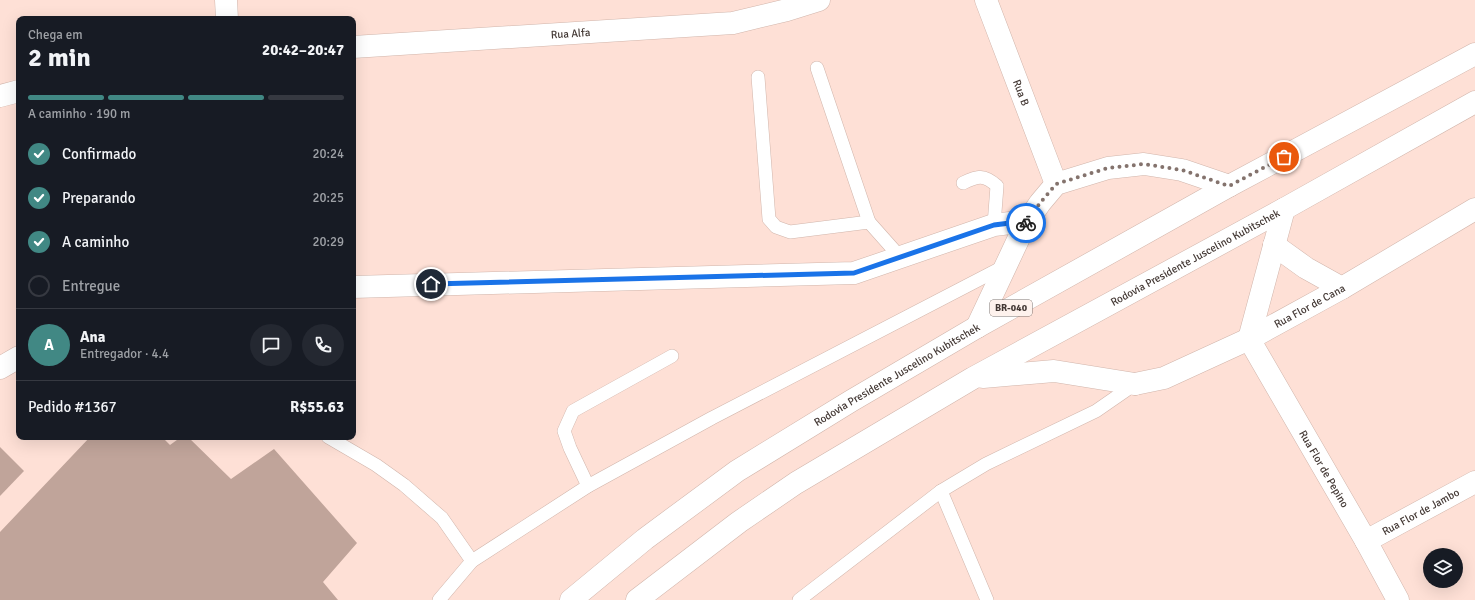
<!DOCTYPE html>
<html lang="pt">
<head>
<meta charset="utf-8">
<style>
  body { margin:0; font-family:Signika,sans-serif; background:#242831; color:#f1f3f6; height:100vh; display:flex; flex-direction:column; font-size:15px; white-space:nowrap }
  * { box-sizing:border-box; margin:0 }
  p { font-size:13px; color:#9ea1a6 }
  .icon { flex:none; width:22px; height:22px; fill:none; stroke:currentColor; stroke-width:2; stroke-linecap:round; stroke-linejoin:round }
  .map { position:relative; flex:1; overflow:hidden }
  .details { position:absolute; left:16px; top:16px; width:340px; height:424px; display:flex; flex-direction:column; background:#171b24; border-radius:8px; box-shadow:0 4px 16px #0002 }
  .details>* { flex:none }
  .buttons { position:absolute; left:1423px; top:548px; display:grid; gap:8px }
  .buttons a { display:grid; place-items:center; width:40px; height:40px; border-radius:50%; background:#171b24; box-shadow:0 4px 16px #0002; font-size:20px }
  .pin { position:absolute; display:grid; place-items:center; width:34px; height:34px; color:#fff; margin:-17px; border:2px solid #fff; border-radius:50%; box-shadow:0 1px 4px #0007 }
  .courier { position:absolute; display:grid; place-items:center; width:40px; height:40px; margin:-20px; border:3px solid #1a73e8; border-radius:50%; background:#fff; color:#222; box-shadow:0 1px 5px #0007 }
  .headline em { font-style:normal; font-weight:800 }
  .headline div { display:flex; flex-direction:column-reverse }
  .headline { display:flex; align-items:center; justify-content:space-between; height:68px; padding:0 12px }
  h1 { font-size:26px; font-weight:800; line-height:30px }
  .bar { display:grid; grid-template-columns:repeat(4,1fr); gap:6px 4px; align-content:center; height:48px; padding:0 12px }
  .bar i { height:5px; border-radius:3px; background:#363941 }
  .bar .current { background:#418884 }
  .bar p { grid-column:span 4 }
  .line { display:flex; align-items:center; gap:10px; padding:0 12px; border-top:1px solid #363941 }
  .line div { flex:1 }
  .round { display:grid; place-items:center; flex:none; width:42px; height:42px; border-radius:21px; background:#242831 }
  ol { padding:0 12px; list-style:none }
  li { display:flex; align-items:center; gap:12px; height:44px }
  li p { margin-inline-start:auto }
  li .icon { padding:4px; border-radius:50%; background:#418884; color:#fff; stroke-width:4 }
  li:last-child { color:#9ea1a6 }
  li i { width:22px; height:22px; border:2px solid #363941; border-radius:50% }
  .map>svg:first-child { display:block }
</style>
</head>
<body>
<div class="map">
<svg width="1475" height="600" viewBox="0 0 1475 600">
  <rect width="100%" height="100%" fill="#fee0d6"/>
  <g fill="#c0a49a">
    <path d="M90 437H162L170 445 181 437H188L231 479 274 449 357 543 323 582 338 600H0V532Z"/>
    <path d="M0 447 24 471 0 496Z"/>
  </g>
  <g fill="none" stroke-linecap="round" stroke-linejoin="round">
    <defs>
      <g id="lane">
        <path d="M817 68 869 222"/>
        <path d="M758 77 769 219 776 227 790 232 869 222 901 258"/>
        <path d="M963 183C978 176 984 174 997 186L994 225"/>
        <path d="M328 437 376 465 404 485 442 518 472 561"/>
        <path d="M588 486 570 448 564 431 573 411 672 356"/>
        <path d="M941 491 987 600"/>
        <path d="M439 600 472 561 588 486 712 418 1005 266"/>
        <path d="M799 600 941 491 986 464 1096 411 1135 384"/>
      </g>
      <g id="street">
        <path d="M226 0 227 19"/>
        <path id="s1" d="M986 0 1056 184"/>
        <path id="s2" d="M353 47 733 23 787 10 819 0"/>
        <path d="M0 96 19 91"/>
        <path id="s3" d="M1249 339 1342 288 1475 209"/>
        <path id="s4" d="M1366 541 1475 482"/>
      </g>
      <g id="secondary">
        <path d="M353 287 854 273 994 225 1010 223 1025 225"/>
        <path d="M0 368 19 357"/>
        <path id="s5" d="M1135 384 1164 378 1249 339 1366 541 1398 600"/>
      </g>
      <g id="highway">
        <path d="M1274 245 1306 268 1342 288"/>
        <path d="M977 327 1025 225 1040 203 1056 184 1108 168 1144 164 1182 170 1229 186"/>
        <path d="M1249 339 1284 209"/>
        <path d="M983 377 1054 371 1135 384"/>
        <path id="s6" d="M571 600 645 539 737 471 851 401 977 327 1229 186 1475 54"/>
        <path id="s7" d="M637 600 739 522 796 483 973 378 1284 209 1475 102"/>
      </g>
    </defs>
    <use href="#lane" stroke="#d1b5ab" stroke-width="14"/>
    <use href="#street" stroke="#d1b5ab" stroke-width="23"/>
    <use href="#secondary" stroke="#d1b5ab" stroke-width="23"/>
    <use href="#highway" stroke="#d1b5ab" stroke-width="23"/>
    <use href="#lane" stroke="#fff" stroke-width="13"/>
    <use href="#street" stroke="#fff" stroke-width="22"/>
    <use href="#secondary" stroke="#fff" stroke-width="22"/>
    <use href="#highway" stroke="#fff" stroke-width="22"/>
  </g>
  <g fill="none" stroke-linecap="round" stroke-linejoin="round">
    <path stroke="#84736d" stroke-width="4" stroke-dasharray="0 7.2" d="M1026 223 1040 203 1056 184 1108 168 1144 164 1182 170 1229 186 1284 157"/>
    <path stroke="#1a73e8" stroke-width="5" d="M431 284 854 273 994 225 1010 223 1025 224 1026 223"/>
  </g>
  <g text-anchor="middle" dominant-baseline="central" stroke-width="3.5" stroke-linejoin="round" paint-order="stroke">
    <rect fill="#fef2ed" stroke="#7b706c" stroke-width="1" x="990" y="300" width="42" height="16" rx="3"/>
    <g font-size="10" font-weight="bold" fill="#433834">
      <text x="1011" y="308">BR-040</text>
    </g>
    <g font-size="11" fill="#433834" stroke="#fef2ed">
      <text stroke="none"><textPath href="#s2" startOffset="218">Rua Alfa</textPath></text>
      <text stroke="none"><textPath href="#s1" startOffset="99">Rua B</textPath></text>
      <text stroke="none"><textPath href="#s7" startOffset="656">Rodovia Presidente Juscelino Kubitschek</textPath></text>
      <text stroke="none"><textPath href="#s3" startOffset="69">Rua Flor de Cana</textPath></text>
      <text stroke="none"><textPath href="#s6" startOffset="397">Rodovia Presidente Juscelino Kubitschek</textPath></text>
      <text stroke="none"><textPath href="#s5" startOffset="273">Rua Flor de Pepino</textPath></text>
      <text stroke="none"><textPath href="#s4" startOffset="62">Rua Flor de Jambo</textPath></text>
    </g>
  </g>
</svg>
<div class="buttons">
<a><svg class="icon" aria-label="layers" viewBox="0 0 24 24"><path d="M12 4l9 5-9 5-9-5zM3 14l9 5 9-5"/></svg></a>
</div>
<div class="pin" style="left:1284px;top:157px;background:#ea580c"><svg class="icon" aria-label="bag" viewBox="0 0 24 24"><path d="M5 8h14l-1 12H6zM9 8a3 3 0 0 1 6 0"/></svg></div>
<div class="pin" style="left:431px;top:284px;background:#1f2937"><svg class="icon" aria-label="home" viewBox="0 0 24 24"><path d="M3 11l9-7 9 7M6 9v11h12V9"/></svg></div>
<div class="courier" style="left:1026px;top:223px"><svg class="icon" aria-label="bike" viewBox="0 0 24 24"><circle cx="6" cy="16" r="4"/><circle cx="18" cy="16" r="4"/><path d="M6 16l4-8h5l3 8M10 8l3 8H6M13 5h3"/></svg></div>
<section class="details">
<div class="headline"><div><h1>2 min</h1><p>Chega em</p></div><em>20:42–20:47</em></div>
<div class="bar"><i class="current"></i><i class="current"></i><i class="current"></i><i></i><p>A caminho · 190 m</p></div>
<ol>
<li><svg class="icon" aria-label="check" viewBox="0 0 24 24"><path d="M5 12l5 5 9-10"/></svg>Confirmado<p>20:24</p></li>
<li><svg class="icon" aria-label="check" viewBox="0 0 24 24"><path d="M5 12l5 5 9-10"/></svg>Preparando<p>20:25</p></li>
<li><svg class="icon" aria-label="check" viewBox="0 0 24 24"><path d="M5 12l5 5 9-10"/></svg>A caminho<p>20:29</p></li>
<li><i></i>Entregue</li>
</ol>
<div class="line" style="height:72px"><b class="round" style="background:#418884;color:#fff">A</b><div><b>Ana</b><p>Entregador · 4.4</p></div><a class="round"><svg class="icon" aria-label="chat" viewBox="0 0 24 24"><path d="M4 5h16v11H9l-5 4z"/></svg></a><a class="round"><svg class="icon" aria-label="phone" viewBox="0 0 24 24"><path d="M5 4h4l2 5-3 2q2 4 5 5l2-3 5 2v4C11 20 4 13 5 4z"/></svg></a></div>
<div class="line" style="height:52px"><div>Pedido #1367</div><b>R$55.63</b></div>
</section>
</div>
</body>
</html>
